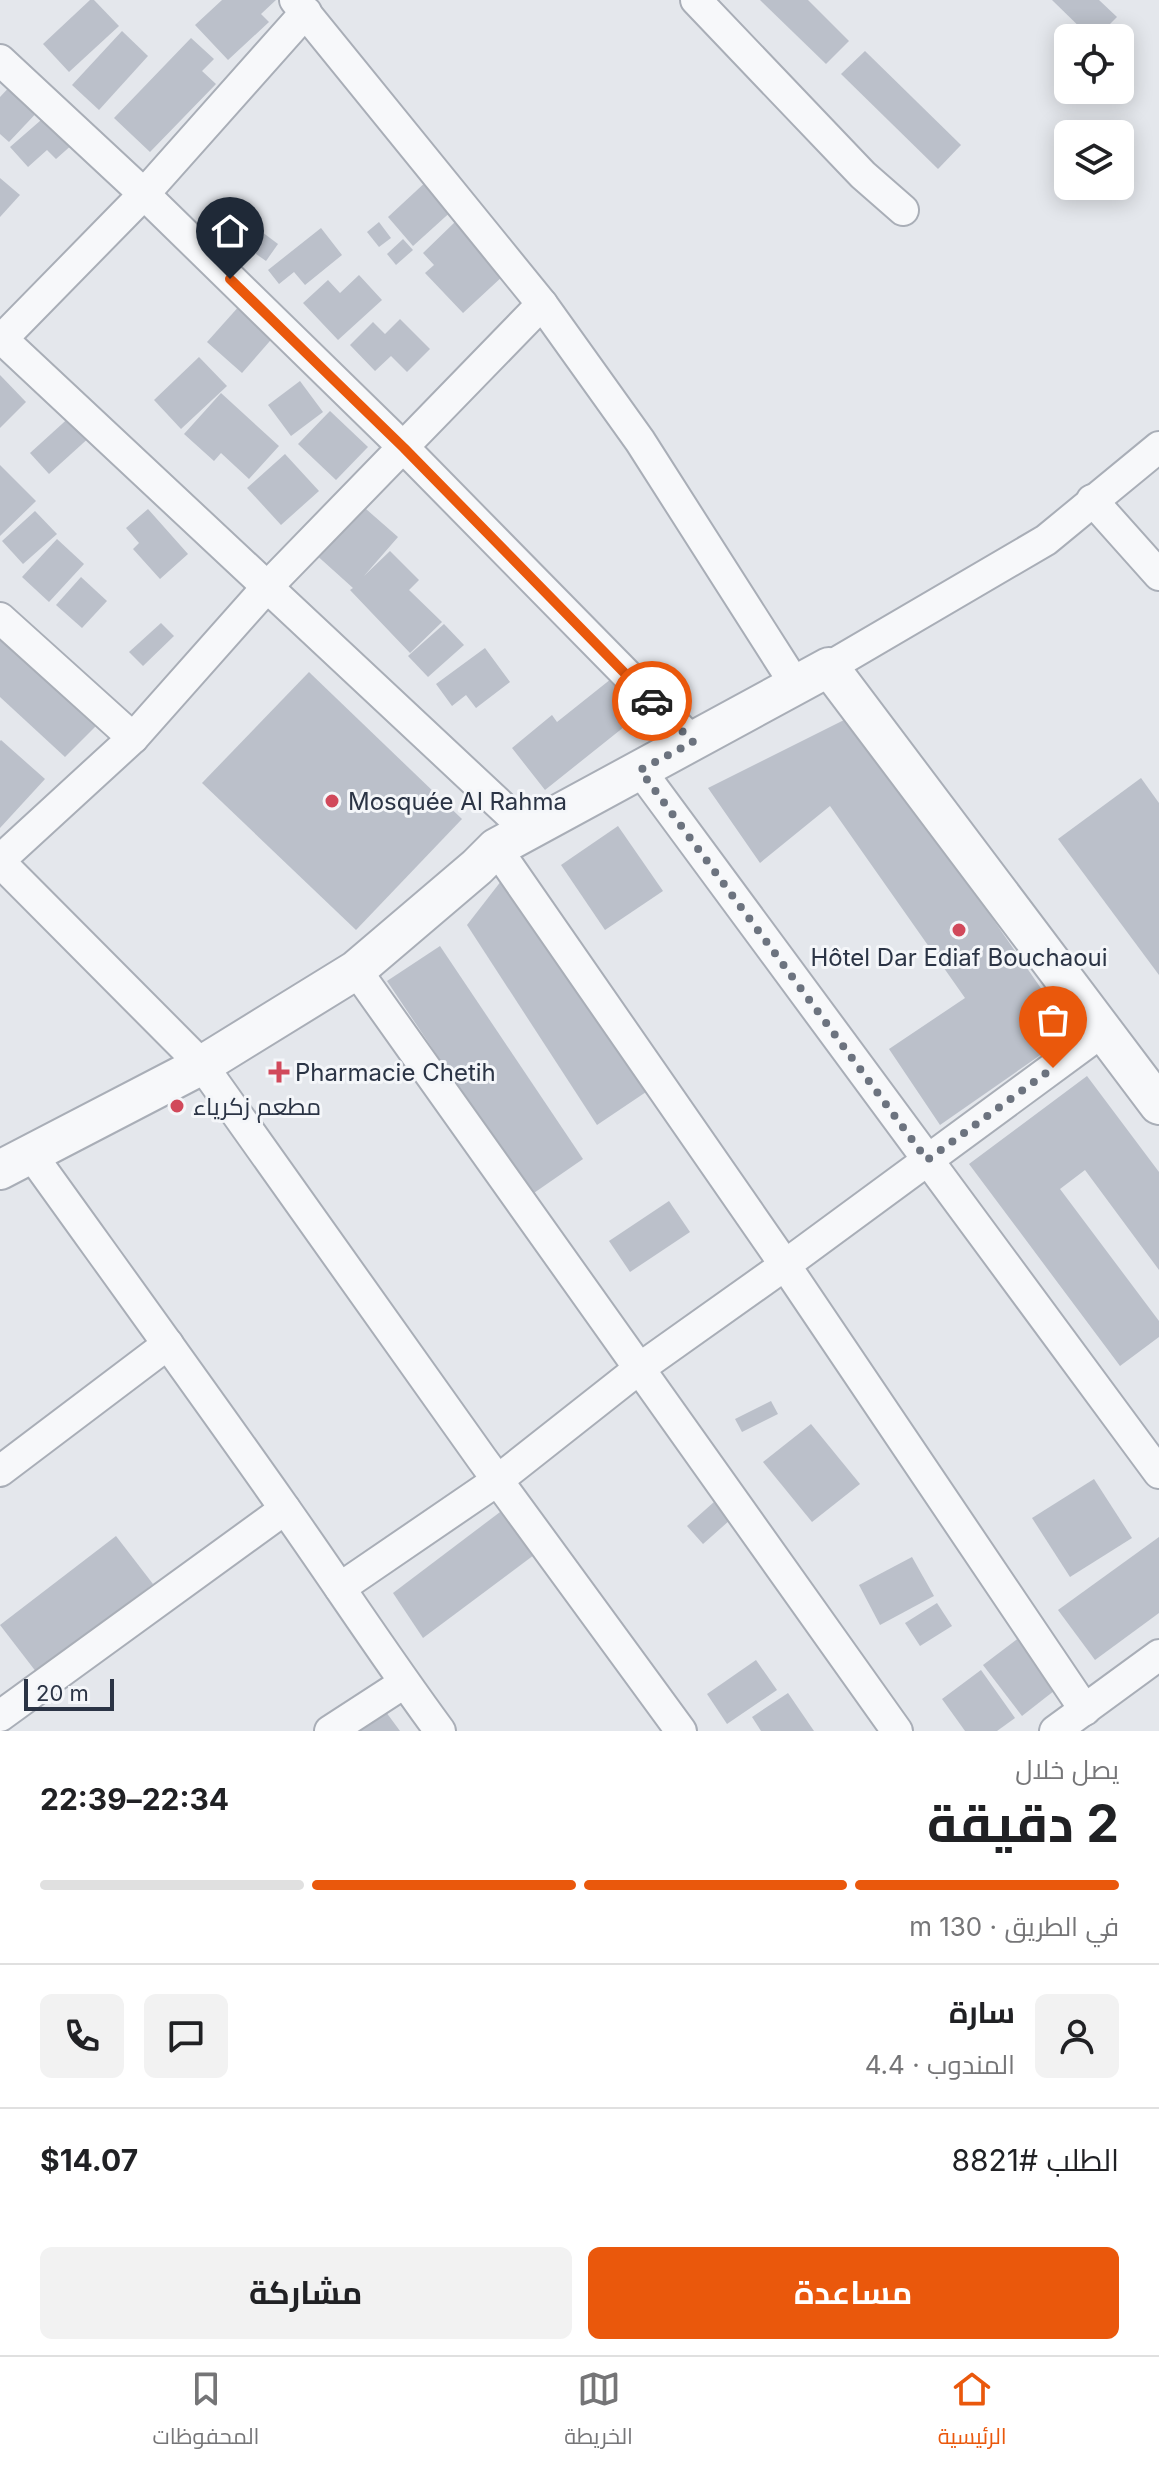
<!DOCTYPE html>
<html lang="ar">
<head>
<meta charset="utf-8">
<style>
  body { margin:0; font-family:Inter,Cairo,sans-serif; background:#f2f2f2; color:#202124; direction:rtl; height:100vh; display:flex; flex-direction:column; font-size:30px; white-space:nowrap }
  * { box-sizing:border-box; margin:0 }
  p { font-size:26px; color:#757577 }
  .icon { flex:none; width:44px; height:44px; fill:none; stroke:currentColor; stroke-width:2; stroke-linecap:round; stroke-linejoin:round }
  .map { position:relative; height:1731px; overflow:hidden; direction:ltr }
  .details { display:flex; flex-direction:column; background:#fff; flex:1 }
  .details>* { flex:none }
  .buttons { position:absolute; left:1054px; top:24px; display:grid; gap:16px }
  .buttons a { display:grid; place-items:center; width:80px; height:80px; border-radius:12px; background:#fff; box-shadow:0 4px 20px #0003; font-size:40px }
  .scale { position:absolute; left:24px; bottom:20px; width:90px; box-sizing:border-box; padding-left:8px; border:4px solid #2b3445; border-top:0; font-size:22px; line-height:28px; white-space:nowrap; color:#2b3445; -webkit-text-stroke:6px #f4f6f9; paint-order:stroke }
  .pin { position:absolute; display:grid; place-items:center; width:68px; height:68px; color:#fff; margin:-82px -34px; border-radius:50% 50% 50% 0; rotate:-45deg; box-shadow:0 0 8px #0007 }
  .pin .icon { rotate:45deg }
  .courier { position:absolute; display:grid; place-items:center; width:80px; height:80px; margin:-40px; border:6px solid #ea580c; border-radius:50%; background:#fff; color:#222; box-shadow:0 2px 10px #0007 }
  .summary em { font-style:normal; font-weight:700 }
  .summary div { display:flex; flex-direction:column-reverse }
  .summary { display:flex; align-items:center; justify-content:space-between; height:136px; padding:0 40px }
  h1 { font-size:52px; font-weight:700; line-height:60px }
  .bar { display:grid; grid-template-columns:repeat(4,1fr); gap:12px 8px; align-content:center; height:96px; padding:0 40px }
  .bar i { height:10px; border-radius:6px; background:#e0e0e0 }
  .bar .on { background:#ea580c }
  .bar p { grid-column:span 4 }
  .line { display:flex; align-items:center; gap:20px; padding:0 40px; border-top:2px solid #e0e0e0 }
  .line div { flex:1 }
  .round { display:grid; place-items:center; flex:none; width:84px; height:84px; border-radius:12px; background:#f2f2f2 }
  .button { display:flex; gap:16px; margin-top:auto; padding:16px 40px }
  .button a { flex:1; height:92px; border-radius:12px; background:#ea580c; color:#fff; font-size:32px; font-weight:700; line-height:92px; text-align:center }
  .button a+a { background:#f2f2f2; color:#202124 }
  .tab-bar { display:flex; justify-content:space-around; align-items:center; height:112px; border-top:2px solid #e0e0e0; background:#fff; font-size:22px; color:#757577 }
  .tab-bar a { display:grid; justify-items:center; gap:4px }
  .tab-bar .on { color:#ea580c }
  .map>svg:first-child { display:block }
</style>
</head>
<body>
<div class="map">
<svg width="1159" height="1731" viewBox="0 0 1159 1731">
  <rect width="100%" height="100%" fill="#e4e7ec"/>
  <g fill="#bbc0ca">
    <path d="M90 0H94L119 26 69 72 43 44Z"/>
    <path d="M222 0H276L261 14 269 22 228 60 195 25Z"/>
    <path d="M760 0H808L849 41 826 64Z"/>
    <path d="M1052 0H1099L1117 17 1096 38H1091Z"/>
    <path d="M122 31 148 56 99 110 72 85Z"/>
    <path d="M191 38 214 59 202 71 216 84 150 152 114 118Z"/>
    <path d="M865 51 961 145 938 169 841 74Z"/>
    <path d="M15 81 42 107 9 142 0 134V97Z"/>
    <path d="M48 114 74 143 56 159 47 150 28 167 10 147Z"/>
    <path d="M0 178 20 195 0 217Z"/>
    <path d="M429 179 455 208 413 246 388 217Z"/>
    <path d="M379 222 391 238 379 247 367 232Z"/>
    <path d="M455 222 504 275 463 313 425 273 434 265 423 253Z"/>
    <path d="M321 228 342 255 305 285 294 272 279 284 268 270Z"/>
    <path d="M262 232 278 244 266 261 249 249Z"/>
    <path d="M403 239 413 250 396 265 387 254Z"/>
    <path d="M359 275 382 300 338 340 303 303 328 280 340 293Z"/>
    <path d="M241 304 276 334 242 373 207 342Z"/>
    <path d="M400 319 430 349 407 372 391 356 375 371 350 345 373 322 385 334Z"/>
    <path d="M199 357 227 386 181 429 154 400Z"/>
    <path d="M0 375 26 402 0 428Z"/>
    <path d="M300 381 323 412 291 436 268 405Z"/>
    <path d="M221 393 279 446 249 479 221 453 214 461 184 434Z"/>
    <path d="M330 411 368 447 336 480 298 444Z"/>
    <path d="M73 414 92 435 49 474 30 453Z"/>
    <path d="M285 454 319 491 281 525 247 488Z"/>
    <path d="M0 465 36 501 0 536Z"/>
    <path d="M358 502 398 537 364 576 390 551 419 580 409 590 442 622 410 653 350 590 353 588 313 552Z"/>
    <path d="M148 509 188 554 160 579 133 549 139 543 126 528Z"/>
    <path d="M35 511 57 534 23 564 2 541Z"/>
    <path d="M57 539 84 564 49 602 22 577Z"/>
    <path d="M81 577 107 601 82 628 56 605Z"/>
    <path d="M161 623 174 636 143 666 129 652Z"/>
    <path d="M444 624 464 645 428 677 408 656Z"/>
    <path d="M0 632 99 723 65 757 0 697Z"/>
    <path d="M485 648 510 682 476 708 466 695 452 706 436 684Z"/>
    <path d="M309 672 462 819 356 930 202 783Z"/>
    <path d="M616 675 644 711 545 790 512 748 552 715 557 722Z"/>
    <path d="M852 716 1072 1033 940 1125 889 1049 965 998 830 806 760 863 708 788Z"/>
    <path d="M1 740 45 779 0 828V741Z"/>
    <path d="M1141 778 1159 803V975L1058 839Z"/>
    <path d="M618 826 663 891 605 930 561 865Z"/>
    <path d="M505 876 649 1090 597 1125 467 925Z"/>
    <path d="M440 946 583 1159 531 1195 387 981Z"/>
    <path d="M1087 1076 1159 1172V1270L1085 1170 1060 1189 1159 1321V1337L1120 1366 969 1164Z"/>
    <path d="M669 1201 690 1232 630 1272 609 1241Z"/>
    <path d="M771 1401 778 1414 742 1432 735 1419Z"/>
    <path d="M811 1424 860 1484 812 1522 763 1462Z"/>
    <path d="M1094 1479 1132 1538 1070 1577 1032 1518Z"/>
    <path d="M714 1502 730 1520 703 1544 687 1526Z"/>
    <path d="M508 1506 538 1552 423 1638 393 1593Z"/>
    <path d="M116 1536 153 1584 37 1673 0 1625Z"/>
    <path d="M1159 1537V1613L1095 1660 1058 1610Z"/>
    <path d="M912 1557 934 1596 880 1625 859 1585Z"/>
    <path d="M937 1603 952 1626 920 1646 905 1623Z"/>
    <path d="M1020 1637 1059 1687 1022 1716 983 1665Z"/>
    <path d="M756 1660 777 1690 727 1724 707 1694Z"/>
    <path d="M981 1670 1015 1718 997 1731H965L942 1699Z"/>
    <path d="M788 1693 814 1731H761L752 1717Z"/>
    <path d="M386 1712 400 1731H359Z"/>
  </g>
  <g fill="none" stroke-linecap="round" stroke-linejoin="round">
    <defs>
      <g id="minor">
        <path d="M295 0 542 304 640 441 795 684"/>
        <path d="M696 0 863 175 903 210"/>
        <path d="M0 60 144 194 404 448 693 742"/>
        <path d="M0 337 527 830"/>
        <path d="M0 341 144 194 306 12"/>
        <path d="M1092 500 1159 575"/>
        <path d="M0 618 133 738"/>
        <path d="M829 667 1046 540 1159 447"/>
        <path d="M640 770 1159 1473"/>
        <path d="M496 848 785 1265 1085 1710"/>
        <path d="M0 860 133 738 268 586 542 304"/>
        <path d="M0 862 202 1065 482 1459 681 1731"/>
        <path d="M356 970 897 1731"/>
        <path d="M31 1154C115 1271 200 1388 283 1506 336 1581 386 1658 440 1731"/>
        <path d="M0 1471 168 1344"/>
        <path d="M340 1588 498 1480 640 1368 785 1265 1103 1031"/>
        <path d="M0 1716 285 1509"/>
        <path d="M330 1731 404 1683"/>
        <path d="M1055 1731 1159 1655"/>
      </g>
      <path id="tertiary" d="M0 1170 202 1065 356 970 477 867 496 848 829 667 1159 1105"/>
    </defs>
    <use href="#minor" stroke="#a9aeb7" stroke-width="34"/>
    <use href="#tertiary" stroke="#a9aeb7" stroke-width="42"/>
    <use href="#minor" stroke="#f7f8fa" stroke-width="30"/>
    <use href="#tertiary" stroke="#f7f8fa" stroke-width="38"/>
  </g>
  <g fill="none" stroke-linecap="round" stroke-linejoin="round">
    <path stroke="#6c737f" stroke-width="8" stroke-dasharray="0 14.4" d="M652 701 693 742 640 770 927 1160 1053 1068"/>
    <path stroke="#ea580c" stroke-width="10" d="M230 279 404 448 652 701"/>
  </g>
  <g fill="#d1495b" stroke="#f4f6f9" stroke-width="3">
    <circle cx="332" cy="801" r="8"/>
    <circle cx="959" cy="930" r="8"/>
    <path d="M275 1060h8v8h8v8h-8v8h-8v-8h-8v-8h8z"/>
    <circle cx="177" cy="1106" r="8"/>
  </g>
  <g text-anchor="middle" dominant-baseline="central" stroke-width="6" stroke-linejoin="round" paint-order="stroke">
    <g font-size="24" fill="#2b3445" stroke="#f4f6f9" text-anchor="start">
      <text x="348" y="801">Mosquée Al Rahma</text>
      <text x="959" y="957" text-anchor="middle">Hôtel Dar Ediaf Bouchaoui</text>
      <text x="295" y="1072">Pharmacie Chetih</text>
      <text x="193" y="1106">مطعم زكرياء</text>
    </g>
  </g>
</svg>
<div class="buttons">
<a><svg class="icon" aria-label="locate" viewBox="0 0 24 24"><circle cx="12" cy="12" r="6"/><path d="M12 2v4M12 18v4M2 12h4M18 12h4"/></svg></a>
<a><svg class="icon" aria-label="layers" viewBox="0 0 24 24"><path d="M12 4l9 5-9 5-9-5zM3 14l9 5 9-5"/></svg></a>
</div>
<div class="scale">20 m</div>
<div class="pin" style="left:1053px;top:1068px;background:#ea580c"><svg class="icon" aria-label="bag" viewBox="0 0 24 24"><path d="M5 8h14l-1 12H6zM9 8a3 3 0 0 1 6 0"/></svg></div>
<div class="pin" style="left:230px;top:279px;background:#1f2937"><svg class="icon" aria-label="home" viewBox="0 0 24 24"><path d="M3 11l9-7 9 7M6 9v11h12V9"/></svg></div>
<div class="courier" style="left:652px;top:701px"><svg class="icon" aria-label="car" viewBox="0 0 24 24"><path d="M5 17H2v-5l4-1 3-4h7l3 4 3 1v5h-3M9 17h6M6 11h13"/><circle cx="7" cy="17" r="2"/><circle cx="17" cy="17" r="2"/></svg></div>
</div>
<section class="details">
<div class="summary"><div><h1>2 دقيقة</h1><p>يصل خلال</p></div><em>22:34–22:39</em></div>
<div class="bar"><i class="on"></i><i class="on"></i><i class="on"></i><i></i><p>في الطريق · 130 m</p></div>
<div class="line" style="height:144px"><a class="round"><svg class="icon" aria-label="person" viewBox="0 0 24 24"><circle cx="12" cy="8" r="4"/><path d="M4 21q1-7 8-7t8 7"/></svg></a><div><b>سارة</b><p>المندوب · 4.4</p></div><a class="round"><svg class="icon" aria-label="chat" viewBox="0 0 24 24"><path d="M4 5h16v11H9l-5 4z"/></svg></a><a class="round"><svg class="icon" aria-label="phone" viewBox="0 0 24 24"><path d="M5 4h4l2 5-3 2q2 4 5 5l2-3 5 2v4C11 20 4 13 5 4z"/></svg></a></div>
<div class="line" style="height:104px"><div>الطلب #8821</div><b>$14.07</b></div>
<div class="button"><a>مساعدة</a><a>مشاركة</a></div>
</section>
<nav class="tab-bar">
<a class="on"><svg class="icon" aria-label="home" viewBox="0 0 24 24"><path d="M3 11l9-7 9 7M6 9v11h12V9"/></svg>الرئيسية</a>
<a><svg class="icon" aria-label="map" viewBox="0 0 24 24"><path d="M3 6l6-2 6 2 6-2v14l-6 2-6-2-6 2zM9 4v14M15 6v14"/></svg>الخريطة</a>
<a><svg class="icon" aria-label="saved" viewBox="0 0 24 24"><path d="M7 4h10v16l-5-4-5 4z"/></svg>المحفوظات</a>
</nav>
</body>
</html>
